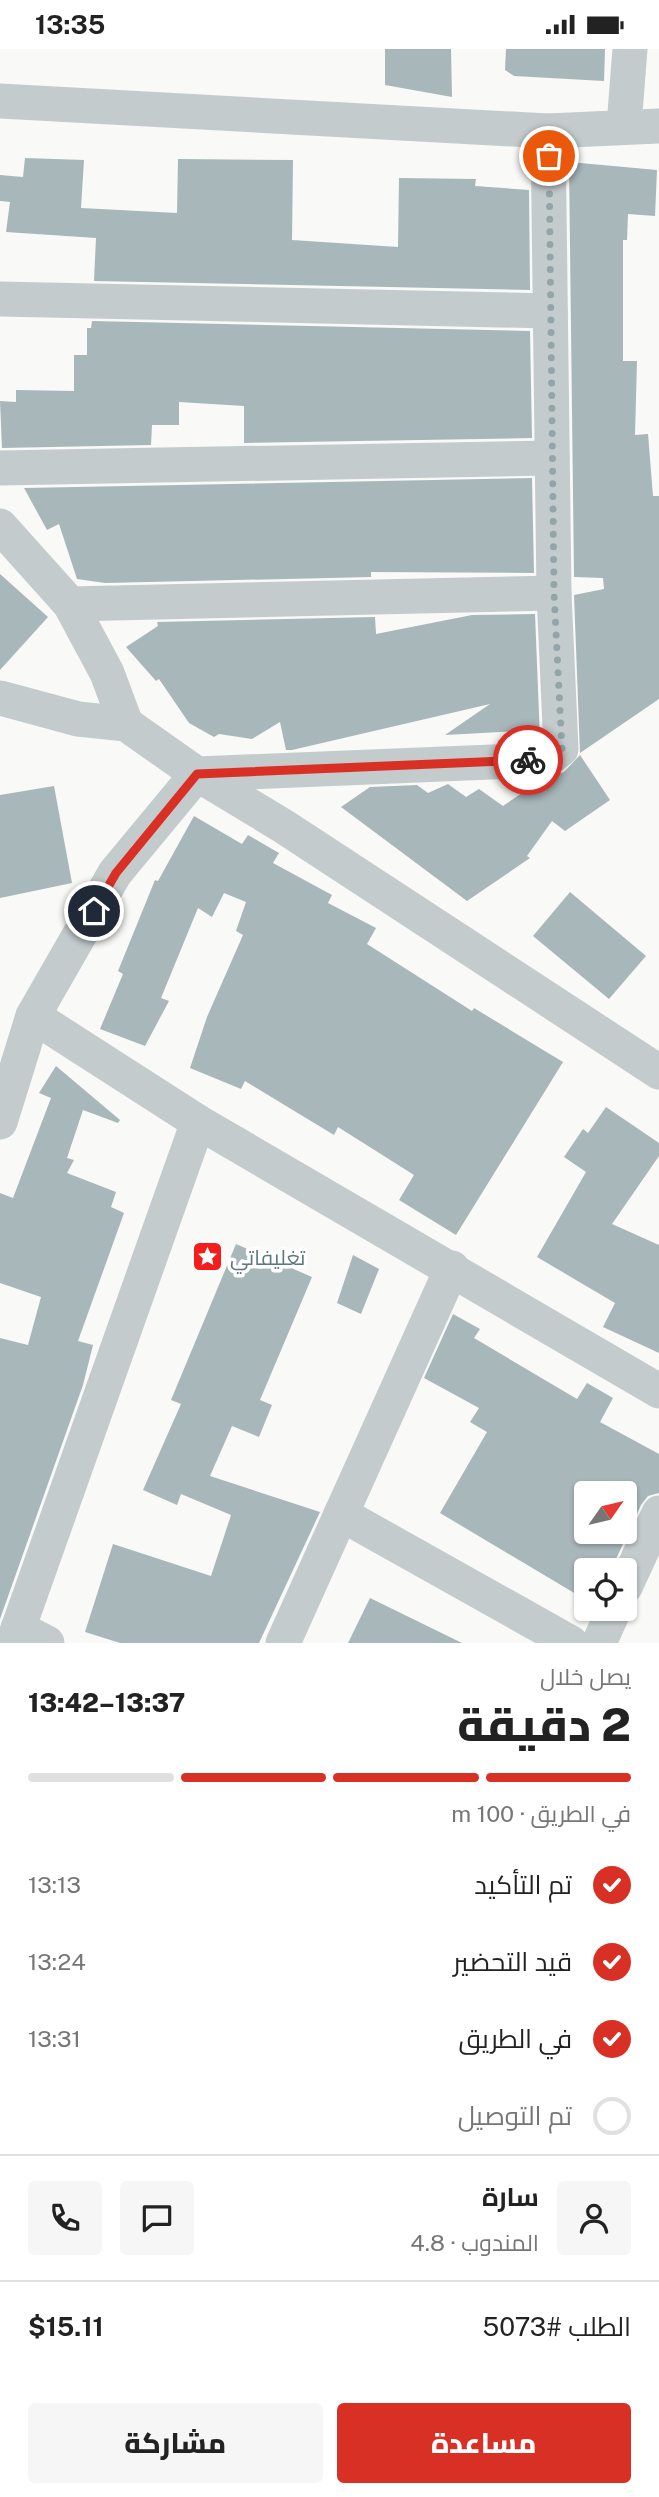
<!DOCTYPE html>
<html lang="ar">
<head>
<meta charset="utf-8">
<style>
  body { margin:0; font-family:"Public Sans",Cairo,sans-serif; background:#f6f6f6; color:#222; direction:rtl; height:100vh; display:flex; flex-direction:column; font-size:26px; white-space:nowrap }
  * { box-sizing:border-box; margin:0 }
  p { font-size:23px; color:#767676 }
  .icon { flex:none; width:38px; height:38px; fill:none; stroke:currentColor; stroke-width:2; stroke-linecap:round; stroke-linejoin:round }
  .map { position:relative; height:1594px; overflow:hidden; direction:ltr }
  .sheet { display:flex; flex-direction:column; background:#fff; flex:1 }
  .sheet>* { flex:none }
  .needle { width:46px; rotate:56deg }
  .fabs { position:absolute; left:574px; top:1432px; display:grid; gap:14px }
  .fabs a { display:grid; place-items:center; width:63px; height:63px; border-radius:7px; background:#fff; box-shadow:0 2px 5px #0004; font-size:35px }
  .pin { position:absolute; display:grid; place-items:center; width:60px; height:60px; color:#fff; margin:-30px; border:4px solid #fff; border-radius:50%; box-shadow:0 2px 7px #0007 }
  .courier { position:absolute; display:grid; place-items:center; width:70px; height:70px; margin:-35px; border:5px solid #d93025; border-radius:50%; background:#fff; color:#222; box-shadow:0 2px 9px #0007 }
  .head em { font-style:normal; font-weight:800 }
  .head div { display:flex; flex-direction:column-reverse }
  .head { display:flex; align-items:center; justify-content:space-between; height:119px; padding:0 28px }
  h1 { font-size:46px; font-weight:800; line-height:52px }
  .bar { display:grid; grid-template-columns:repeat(4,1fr); gap:10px 7px; align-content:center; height:84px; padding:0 28px }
  .bar i { height:9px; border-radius:5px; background:#e0e0e0 }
  .bar .current { background:#d93025 }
  .bar p { grid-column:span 4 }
  .line { display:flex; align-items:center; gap:18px; padding:0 28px; border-top:2px solid #e0e0e0 }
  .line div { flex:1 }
  .round { display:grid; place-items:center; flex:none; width:74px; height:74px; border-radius:7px; background:#f6f6f6 }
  ol { padding:0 28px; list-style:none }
  li { display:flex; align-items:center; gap:21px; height:77px }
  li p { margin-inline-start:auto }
  li .icon { padding:7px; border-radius:50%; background:#d93025; color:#fff; stroke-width:4 }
  li:last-child { color:#767676 }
  li i { width:38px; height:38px; border:4px solid #e0e0e0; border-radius:50% }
  .primary-button { display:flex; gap:14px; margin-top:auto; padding:14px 28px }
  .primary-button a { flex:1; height:80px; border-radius:7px; background:#d93025; color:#fff; font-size:28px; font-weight:800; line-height:80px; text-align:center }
  .primary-button a+a { background:#f6f6f6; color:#222 }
  .status { display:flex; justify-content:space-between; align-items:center; height:49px; padding:0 35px; background:#fff; direction:ltr }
  .status svg { height:19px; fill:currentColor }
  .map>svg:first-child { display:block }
</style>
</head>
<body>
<div class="status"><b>13:35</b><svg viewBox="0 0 49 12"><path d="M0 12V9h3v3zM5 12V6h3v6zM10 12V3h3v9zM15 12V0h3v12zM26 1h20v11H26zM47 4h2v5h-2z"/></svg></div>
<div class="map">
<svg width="659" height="1594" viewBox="0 0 659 1594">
  <rect width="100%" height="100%" fill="#f9f9f7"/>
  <g fill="#a8b7ba" fill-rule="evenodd">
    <path d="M385 0H451L452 48 385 36Z"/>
    <path d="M506 0H605L604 32 514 27 505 21Z"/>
    <path d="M25 109 84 111 81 159 177 164 178 110 293 111 292 191 398 198 399 129 476 130 475 137 529 141 530 241 94 232 96 189 6 183 10 153 0 152V126L23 128Z"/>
    <path d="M569 113 657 121 655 167 628 165 627 191H623V312H637L635 386 648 385 653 447H659V650L580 704 574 546 604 540 603 529 574 528Z"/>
    <path d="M92 272 530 282 532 389 244 394V357L179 353V376H152L151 396 2 399 0 352 16 353V341L74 342V306H87V279H91Z"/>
    <path d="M532 429 534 524 371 523V528L105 534 77 530 59 475 47 481 24 439Z"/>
    <path d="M0 525 48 568 0 621Z"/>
    <path d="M535 565 540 690 537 691V681L445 686 490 655 292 701H286L280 673 252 690 219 685 214 688 189 674 159 630 156 632 126 598 158 577 157 573 375 568 376 585 472 566Z"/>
    <path d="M580 706 610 751 565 782 552 772 527 807 530 809 467 852 341 758 370 738 417 736 428 744 448 735 466 748 479 740 503 757 541 731 564 723Z"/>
    <path d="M54 737 72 834 0 849V746Z"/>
    <path d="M194 767 242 795 248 786 279 804 273 814 332 846 328 854 376 879 367 895 472 962 474 959 563 1013 456 1186 399 1151 414 1126 338 1078 334 1086 245 1032 241 1040 190 1019 207 968 243 886 236 882 246 853 224 844 212 868 198 859 161 949 169 952 145 997 100 980 123 925 118 922 155 831 158 832Z"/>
    <path d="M570 843 646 907 609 950 533 887Z"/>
    <path d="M56 1017 120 1071 118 1074 83 1061 67 1109 74 1111 67 1124 116 1143 111 1158 124 1164 78 1292 93 1296 83 1336 0 1570V1289L28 1296 41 1248 0 1234V1144L13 1149 51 1049 39 1044Z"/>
    <path d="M606 1058 659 1094V1107L612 1175 659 1196V1304L603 1278 615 1254 537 1208 586 1123 564 1108 583 1080 588 1084Z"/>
    <path d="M236 1195 312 1228 260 1351 272 1356 259 1388 232 1377 210 1427 320 1463 259 1594H120L85 1583 113 1495 211 1527 231 1466 181 1445 177 1456 143 1441 181 1355 171 1351Z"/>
    <path d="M353 1206 379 1220 361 1265 337 1254Z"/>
    <path d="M453 1265 480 1280 474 1289 577 1350 587 1334 613 1349 600 1373 659 1405V1444L648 1447 641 1456 611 1521H586V1551L440 1464 487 1383 470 1373 479 1359 424 1329ZM586 1444H625V1482H586Z"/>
    <path d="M370 1549 462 1594H348Z"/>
  </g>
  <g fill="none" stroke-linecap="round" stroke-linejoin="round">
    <g stroke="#c4cbcd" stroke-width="35">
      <path d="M0 52 548 82 659 77"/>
      <path d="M624 77 630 0"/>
      <path d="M0 250 550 262"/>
      <path d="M0 419 552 409"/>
      <path d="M0 477 70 555 107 624 126 675"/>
      <path d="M70 555 554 544"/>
      <path d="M0 649 78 670 126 675 197 725 283 777 659 1023"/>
      <path d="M33 967 198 1073 659 1342"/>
      <path d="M0 1073 33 967 115 824 197 725 540 711 552 707 561 700 554 544 548 82"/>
      <path d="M341 1465 571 1594"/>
      <path d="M625 1538 659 1464"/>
      <path d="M18 1579 47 1594"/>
      <path d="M13 1594 198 1073"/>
      <path d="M283 1594 452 1219"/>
      <path d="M599 1594 615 1559"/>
    </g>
  </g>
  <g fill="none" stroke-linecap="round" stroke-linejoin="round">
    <path stroke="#94a5a9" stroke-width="7" stroke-dasharray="0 12.6" d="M528 711 552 708 562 700 554 544 549 107"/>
    <path stroke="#d93025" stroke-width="9" d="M94 862 116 824 197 725 528 711"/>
  </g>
  <defs>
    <symbol id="sight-square" viewBox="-11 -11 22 22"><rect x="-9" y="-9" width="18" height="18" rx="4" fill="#f51d1b" stroke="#fff"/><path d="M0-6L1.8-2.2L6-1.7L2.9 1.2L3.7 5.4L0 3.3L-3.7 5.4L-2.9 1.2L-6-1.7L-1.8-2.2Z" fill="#fff"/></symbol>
  </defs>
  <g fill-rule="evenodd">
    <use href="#sight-square" x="190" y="1190" width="35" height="35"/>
  </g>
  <g text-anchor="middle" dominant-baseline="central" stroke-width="7" stroke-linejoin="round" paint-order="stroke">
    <g font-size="21" fill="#5d787f" stroke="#fff" text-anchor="start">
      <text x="230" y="1208">تغليفاتي</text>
    </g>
  </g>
</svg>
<div class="fabs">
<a><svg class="needle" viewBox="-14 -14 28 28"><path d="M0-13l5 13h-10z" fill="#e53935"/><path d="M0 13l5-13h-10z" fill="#767676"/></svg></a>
<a><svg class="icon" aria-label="locate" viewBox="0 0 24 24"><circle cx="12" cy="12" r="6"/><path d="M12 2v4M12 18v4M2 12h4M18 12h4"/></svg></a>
</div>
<div class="pin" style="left:549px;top:107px;background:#ea580c"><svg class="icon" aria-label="bag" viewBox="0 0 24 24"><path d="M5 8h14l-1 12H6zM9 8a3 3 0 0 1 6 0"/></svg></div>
<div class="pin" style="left:94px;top:862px;background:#1f2937"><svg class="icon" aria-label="home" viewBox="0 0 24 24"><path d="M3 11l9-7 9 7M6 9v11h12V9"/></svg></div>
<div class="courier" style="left:528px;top:711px"><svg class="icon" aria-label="bike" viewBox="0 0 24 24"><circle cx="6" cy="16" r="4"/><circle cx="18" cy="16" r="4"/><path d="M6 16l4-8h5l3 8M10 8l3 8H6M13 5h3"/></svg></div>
</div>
<section class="sheet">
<div class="head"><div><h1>2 دقيقة</h1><p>يصل خلال</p></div><em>13:37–13:42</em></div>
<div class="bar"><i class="current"></i><i class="current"></i><i class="current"></i><i></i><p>في الطريق · 100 m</p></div>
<ol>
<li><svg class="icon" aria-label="check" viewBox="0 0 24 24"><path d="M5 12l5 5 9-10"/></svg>تم التأكيد<p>13:13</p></li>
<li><svg class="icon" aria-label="check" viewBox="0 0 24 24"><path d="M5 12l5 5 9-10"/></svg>قيد التحضير<p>13:24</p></li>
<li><svg class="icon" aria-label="check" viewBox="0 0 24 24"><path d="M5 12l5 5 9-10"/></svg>في الطريق<p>13:31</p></li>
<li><i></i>تم التوصيل</li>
</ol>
<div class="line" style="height:126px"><a class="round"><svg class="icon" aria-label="person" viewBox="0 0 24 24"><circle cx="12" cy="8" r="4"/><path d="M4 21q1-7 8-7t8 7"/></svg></a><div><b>سارة</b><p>المندوب · 4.8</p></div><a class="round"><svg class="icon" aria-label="chat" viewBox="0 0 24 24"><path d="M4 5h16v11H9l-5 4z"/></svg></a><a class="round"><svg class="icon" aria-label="phone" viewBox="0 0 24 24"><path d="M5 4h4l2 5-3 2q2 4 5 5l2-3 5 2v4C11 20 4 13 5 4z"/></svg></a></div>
<div class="line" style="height:91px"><div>الطلب #5073</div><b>$15.11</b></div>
<div class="primary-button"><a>مساعدة</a><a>مشاركة</a></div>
</section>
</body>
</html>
